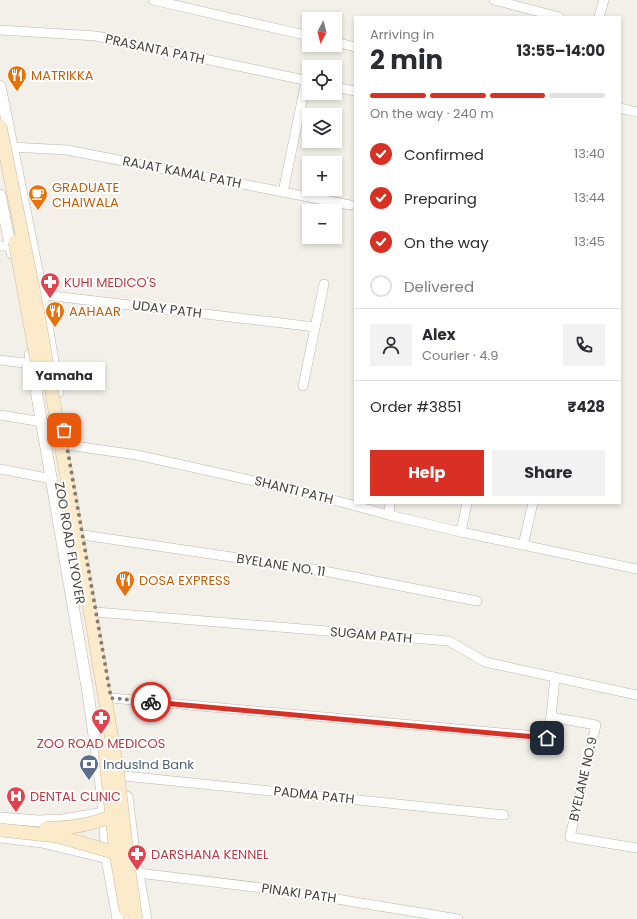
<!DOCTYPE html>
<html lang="en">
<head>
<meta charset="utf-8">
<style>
  body { margin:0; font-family:Poppins,sans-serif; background:#f2f2f3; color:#2b2b33; height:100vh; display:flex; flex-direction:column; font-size:15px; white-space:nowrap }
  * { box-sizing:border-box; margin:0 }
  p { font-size:13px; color:#7c7c81 }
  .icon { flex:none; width:22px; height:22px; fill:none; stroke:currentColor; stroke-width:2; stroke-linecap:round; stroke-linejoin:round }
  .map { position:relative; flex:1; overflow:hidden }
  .side { position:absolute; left:354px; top:16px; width:267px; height:488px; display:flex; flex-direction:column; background:#fff; border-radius:0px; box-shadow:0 2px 6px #0003 }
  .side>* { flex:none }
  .needle { width:26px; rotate:187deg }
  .buttons { position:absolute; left:302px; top:12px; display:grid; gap:8px }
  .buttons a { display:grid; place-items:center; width:40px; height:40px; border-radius:0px; background:#fff; box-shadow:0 2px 6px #0003; font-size:20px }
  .pin { position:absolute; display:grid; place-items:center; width:34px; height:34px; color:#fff; margin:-17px; border-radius:8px; box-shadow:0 2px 6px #0006 }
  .courier { position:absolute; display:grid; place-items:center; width:40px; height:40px; margin:-20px; border:3px solid #d93025; border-radius:50%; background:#fff; color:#222; box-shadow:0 1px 5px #0007 }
  .bubble { position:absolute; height:28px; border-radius:0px; background:#fff; box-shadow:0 2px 6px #0003; font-size:13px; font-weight:700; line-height:28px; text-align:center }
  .overview em { font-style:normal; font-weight:700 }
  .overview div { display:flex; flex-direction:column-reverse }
  .overview { display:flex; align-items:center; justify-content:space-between; height:68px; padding:0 16px }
  h1 { font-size:26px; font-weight:700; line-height:30px }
  .bar { display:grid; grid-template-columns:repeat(4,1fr); gap:6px 4px; align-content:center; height:48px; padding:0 16px }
  .bar i { height:5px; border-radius:3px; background:#e1e1e2 }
  .bar .selected { background:#d93025 }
  .bar p { grid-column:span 4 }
  .line { display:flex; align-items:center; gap:10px; padding:0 16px; border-top:1px solid #e1e1e2 }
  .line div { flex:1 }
  .round { display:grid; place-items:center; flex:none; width:42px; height:42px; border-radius:0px; background:#f2f2f3 }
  ol { padding:0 16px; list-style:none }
  li { display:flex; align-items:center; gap:12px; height:44px }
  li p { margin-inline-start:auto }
  li .icon { padding:4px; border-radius:50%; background:#d93025; color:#fff; stroke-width:4 }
  li:last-child { color:#7c7c81 }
  li i { width:22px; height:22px; border:2px solid #e1e1e2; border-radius:50% }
  .cta { display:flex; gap:8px; margin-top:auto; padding:8px 16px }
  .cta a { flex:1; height:46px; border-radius:0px; background:#d93025; color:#fff; font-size:16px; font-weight:700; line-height:46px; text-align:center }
  .cta a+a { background:#f2f2f3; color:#2b2b33 }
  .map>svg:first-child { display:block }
</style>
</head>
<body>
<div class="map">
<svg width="637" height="919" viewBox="0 0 637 919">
  <rect width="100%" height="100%" fill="#f3efe9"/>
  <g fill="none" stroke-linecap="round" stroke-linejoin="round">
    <defs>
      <g id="minor">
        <path d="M153 0 309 36"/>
        <path d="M494 0 559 17"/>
        <path d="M599 17 604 0"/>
        <path d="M0 30 96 36 309 81"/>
        <path d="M335 42 355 47"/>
        <path d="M335 87 355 91"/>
        <path d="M620 108 637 112"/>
        <path d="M12 147 67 150 350 205"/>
        <path d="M283 192 306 81"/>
        <path d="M0 246H11"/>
        <path d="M36 294 315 327"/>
        <path d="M0 360 32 364"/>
        <path d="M303 386 324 284"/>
        <path d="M0 415 42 422"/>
        <path d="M67 445 137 455 304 492 389 515 461 532 637 569"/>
        <path d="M0 469 52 479"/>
        <path d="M389 515 390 503"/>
        <path d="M461 532 467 503"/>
        <path d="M83 535 319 570 477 601"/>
        <path d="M523 545 533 503"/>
        <path d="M96 612 449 641 485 662 637 695"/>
        <path d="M111 698 547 737 551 717 596 725 570 837 637 848"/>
        <path d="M551 717 555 677"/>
        <path d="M124 776 504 815"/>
        <path d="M138 873 288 891 458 919"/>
      </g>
      <g id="tertiary">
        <path d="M0 86 42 295 58 392"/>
        <path d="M0 195 12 253"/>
        <path d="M30 355 88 693 102 792 108 864 118 919"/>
        <path d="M127 797 134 852 146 919"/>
        <path d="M0 818 38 821 62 820 111 812"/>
        <path d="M0 837 42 842 108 858 114 856"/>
      </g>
    </defs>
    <use href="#minor" stroke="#beb6ac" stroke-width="10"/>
    <use href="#tertiary" stroke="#beb6ac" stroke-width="12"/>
    <use href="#minor" stroke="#fff" stroke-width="9"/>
    <use href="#tertiary" stroke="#fff" stroke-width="11"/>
    <defs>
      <g id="secondary-bridge">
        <path d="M0 126 37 308 90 609 118 776 129 871 136 919"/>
        <path d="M15 242 38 366"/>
        <path d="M104 744 116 853 126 911"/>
        <path d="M46 828C69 829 90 825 113 816"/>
        <path d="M0 830 57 836 116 853"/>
      </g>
    </defs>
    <use href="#secondary-bridge" stroke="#d0bd9b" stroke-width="14" stroke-linecap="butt"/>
    <use href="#secondary-bridge" stroke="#fbebcb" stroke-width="13"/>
  </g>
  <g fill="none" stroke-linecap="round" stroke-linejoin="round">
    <path stroke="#837d76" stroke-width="4" stroke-dasharray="0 7.2" d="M64 430 111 698 151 702"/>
    <path stroke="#d93025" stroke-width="5" d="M151 702 547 738"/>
  </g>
  <defs>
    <symbol id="restaurant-pin" viewBox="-11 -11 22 30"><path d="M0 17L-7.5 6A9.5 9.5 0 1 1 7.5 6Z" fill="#e8710a" stroke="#fff"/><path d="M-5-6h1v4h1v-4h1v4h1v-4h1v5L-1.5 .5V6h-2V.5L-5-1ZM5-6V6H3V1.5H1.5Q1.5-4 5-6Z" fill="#fff"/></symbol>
    <symbol id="cafe-pin" viewBox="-11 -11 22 30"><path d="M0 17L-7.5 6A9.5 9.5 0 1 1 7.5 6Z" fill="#e8710a" stroke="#fff"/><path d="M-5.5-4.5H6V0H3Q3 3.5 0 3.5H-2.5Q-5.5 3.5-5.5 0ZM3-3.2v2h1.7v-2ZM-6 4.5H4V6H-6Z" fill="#fff"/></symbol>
    <symbol id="pharmacy-pin" viewBox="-11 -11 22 30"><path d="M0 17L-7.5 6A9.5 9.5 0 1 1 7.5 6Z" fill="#e0444e" stroke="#fff"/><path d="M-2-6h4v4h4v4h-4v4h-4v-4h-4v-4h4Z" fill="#fff"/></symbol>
    <symbol id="bank-pin" viewBox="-11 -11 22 30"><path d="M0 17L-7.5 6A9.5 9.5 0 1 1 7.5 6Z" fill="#5c6f8a" stroke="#fff"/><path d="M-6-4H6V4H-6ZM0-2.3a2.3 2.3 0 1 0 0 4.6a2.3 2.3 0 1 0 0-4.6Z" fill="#fff"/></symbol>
    <symbol id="hospital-pin" viewBox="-11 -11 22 30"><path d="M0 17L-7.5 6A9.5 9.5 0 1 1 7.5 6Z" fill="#e0444e" stroke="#fff"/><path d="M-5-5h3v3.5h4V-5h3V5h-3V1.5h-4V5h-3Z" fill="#fff"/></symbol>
  </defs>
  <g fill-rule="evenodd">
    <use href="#restaurant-pin" x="6" y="64" width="22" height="30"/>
    <use href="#cafe-pin" x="27" y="183" width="22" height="30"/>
    <use href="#pharmacy-pin" x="39" y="271" width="22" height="30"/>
    <use href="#restaurant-pin" x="44" y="300" width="22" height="30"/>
    <use href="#restaurant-pin" x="114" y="569" width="22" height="30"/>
    <use href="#pharmacy-pin" x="90" y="707" width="22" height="30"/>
    <use href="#bank-pin" x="78" y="753" width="22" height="30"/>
    <use href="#hospital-pin" x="5" y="785" width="22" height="30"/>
    <use href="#pharmacy-pin" x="126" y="843" width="22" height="30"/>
  </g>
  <g text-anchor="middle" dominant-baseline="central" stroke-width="4" stroke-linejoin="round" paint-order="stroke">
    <g font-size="13" fill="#463f38" stroke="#fff">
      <text transform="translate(155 49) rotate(12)">PRASANTA PATH</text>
      <text transform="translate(182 172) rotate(11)">RAJAT KAMAL PATH</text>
      <text transform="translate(167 309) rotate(7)">UDAY PATH</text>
      <text transform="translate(294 490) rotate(14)">SHANTI PATH</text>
      <text transform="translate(70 543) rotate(80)">ZOO ROAD FLYOVER</text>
      <text transform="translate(281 565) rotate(9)">BYELANE NO. 11</text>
      <text transform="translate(371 635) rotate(5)">SUGAM PATH</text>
      <text transform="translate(583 779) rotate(-77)">BYELANE NO.9</text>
      <text transform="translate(314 795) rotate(6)">PADMA PATH</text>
      <text transform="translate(299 893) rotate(8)">PINAKI PATH</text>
    </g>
    <g font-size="13" fill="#c56008" stroke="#fff" text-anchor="start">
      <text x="31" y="75">MATRIKKA</text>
      <text x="52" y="187">GRADUATE<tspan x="52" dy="15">CHAIWALA</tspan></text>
      <text x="69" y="311">AAHAAR</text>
      <text x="139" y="580">DOSA EXPRESS</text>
    </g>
    <g font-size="13" fill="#be3a42" stroke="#fff" text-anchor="start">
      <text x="64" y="282">KUHI MEDICO'S</text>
      <text x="101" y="743" text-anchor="middle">ZOO ROAD MEDICOS</text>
      <text x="30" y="796">DENTAL CLINIC</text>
      <text x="151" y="854">DARSHANA KENNEL</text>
    </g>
    <g font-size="13" fill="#4e5e75" stroke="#fff" text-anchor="start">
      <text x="103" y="764">IndusInd Bank</text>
    </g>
  </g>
</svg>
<div class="buttons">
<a><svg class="needle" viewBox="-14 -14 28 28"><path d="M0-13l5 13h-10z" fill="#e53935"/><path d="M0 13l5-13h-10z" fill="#7c7c81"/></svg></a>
<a><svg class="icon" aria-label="locate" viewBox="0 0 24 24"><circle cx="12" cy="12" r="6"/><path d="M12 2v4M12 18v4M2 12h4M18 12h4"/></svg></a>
<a><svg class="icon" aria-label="layers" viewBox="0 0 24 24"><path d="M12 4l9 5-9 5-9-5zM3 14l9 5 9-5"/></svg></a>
<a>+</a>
<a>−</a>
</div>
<div class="pin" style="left:64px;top:430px;background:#ea580c"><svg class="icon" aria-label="bag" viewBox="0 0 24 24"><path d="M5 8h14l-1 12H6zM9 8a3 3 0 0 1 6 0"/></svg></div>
<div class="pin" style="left:547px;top:738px;background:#1f2937"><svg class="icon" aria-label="home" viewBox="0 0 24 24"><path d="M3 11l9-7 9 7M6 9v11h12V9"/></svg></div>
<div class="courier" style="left:151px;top:702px"><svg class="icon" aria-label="bike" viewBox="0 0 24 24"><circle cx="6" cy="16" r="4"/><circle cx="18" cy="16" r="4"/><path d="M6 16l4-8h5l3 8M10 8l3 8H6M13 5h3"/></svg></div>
<div class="bubble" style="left:23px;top:362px;width:82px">Yamaha</div>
<section class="side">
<div class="overview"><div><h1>2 min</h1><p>Arriving in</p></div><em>13:55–14:00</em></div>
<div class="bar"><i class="selected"></i><i class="selected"></i><i class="selected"></i><i></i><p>On the way · 240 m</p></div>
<ol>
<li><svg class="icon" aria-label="check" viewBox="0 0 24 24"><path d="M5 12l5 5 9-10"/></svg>Confirmed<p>13:40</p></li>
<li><svg class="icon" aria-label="check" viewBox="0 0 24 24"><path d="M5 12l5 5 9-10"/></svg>Preparing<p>13:44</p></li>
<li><svg class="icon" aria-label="check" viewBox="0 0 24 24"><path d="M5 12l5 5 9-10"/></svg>On the way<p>13:45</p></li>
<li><i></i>Delivered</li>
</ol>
<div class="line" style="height:72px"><a class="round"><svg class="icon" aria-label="person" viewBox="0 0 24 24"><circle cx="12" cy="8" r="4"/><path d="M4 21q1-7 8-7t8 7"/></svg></a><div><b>Alex</b><p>Courier · 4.9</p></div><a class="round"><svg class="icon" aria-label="phone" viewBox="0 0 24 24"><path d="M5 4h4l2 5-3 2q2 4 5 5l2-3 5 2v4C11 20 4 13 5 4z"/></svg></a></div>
<div class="line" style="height:52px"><div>Order #3851</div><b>₹428</b></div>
<div class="cta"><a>Help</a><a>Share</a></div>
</section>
</div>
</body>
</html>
